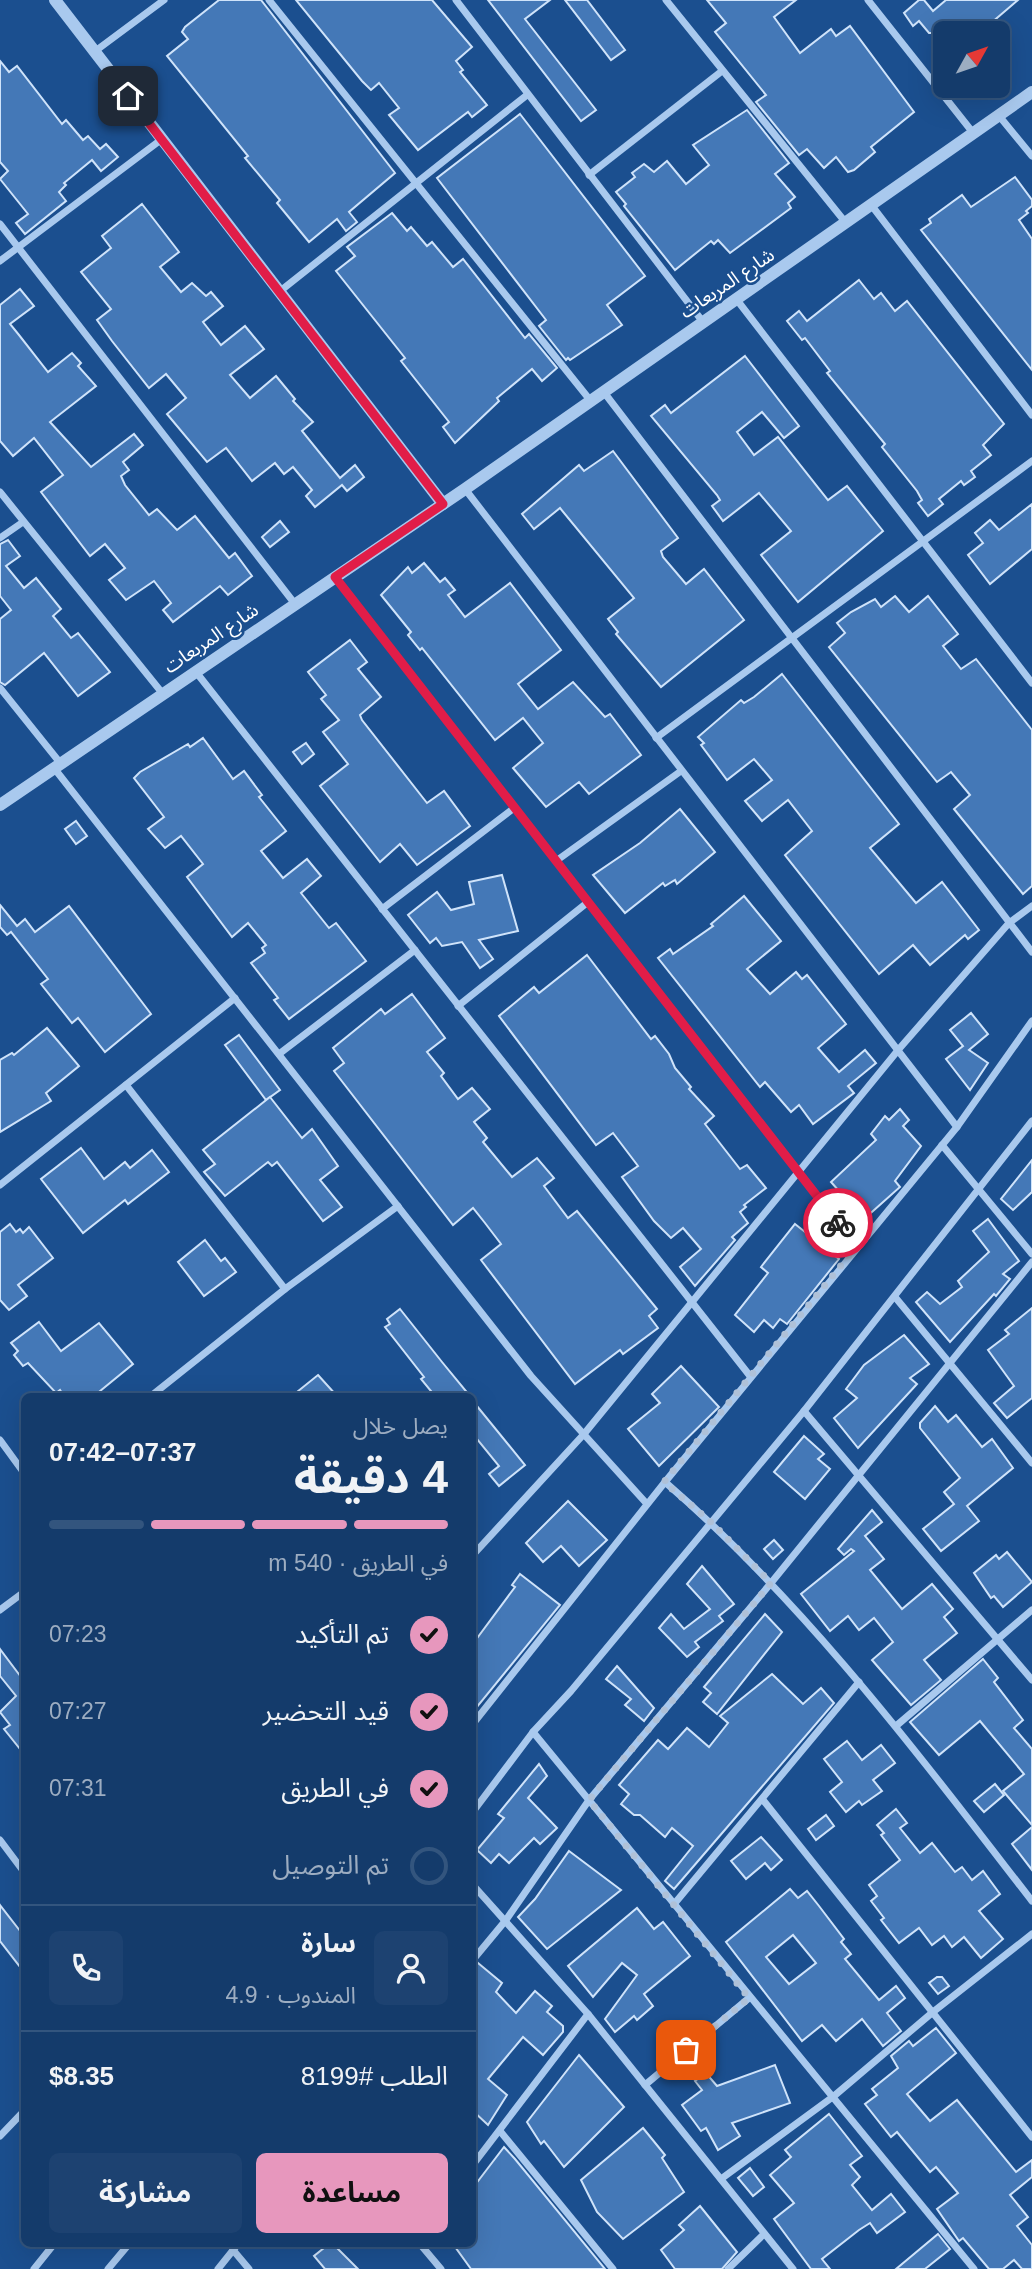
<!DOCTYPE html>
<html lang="ar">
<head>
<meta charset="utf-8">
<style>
  body { margin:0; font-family:Helvetica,"Noto Sans Arabic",sans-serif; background:#1d4271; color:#f1f3f6; direction:rtl; height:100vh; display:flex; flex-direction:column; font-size:26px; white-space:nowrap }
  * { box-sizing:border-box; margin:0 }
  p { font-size:23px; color:#9dadc1 }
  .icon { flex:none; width:38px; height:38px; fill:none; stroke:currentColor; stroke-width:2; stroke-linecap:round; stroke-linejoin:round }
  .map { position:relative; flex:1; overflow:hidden; direction:ltr }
  .side { position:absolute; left:21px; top:1393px; width:455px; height:854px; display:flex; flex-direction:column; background:#143b6b; border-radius:10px; box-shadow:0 7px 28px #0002,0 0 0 2px #33557e; direction:rtl }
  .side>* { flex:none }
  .needle { width:46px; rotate:50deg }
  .controls { position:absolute; left:933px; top:21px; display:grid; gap:14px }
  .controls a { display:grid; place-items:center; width:77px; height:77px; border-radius:10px; background:#143b6b; box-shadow:0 7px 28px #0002,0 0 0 2px #33557e; font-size:35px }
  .pin { position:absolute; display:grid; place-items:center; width:60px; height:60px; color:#fff; margin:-30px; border-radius:14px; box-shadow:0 4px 10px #0006 }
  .courier { position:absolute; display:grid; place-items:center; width:70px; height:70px; margin:-35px; border:5px solid #e11d48; border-radius:50%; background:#fff; color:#222; box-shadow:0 2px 9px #0007 }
  .overview em { font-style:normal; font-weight:700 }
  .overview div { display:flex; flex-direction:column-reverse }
  .overview { display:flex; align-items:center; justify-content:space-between; height:119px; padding:0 28px }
  h1 { font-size:46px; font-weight:700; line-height:52px }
  .bar { display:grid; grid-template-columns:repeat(4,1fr); gap:10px 7px; align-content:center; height:84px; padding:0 28px }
  .bar i { height:9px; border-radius:5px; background:#33557e }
  .bar .current { background:#e797bd }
  .bar p { grid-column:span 4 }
  .line { display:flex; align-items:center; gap:18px; padding:0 28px; border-top:2px solid #33557e }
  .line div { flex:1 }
  .round { display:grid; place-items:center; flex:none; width:74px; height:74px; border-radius:10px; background:#1d4271 }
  ol { padding:0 28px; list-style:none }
  li { display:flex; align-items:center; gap:21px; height:77px }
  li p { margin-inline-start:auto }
  li .icon { padding:7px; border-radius:50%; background:#e797bd; color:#111; stroke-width:4 }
  li:last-child { color:#9dadc1 }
  li i { width:38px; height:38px; border:4px solid #33557e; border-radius:50% }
  .button { display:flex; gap:14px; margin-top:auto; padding:14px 28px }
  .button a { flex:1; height:80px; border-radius:10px; background:#e797bd; color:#111; font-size:28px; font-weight:700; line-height:80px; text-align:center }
  .button a+a { background:#1d4271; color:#f1f3f6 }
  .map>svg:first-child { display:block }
</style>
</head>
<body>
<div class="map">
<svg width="1032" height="2269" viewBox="0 0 1032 2269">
  <rect width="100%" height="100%" fill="#1b4f8f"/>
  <g fill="#4478b7" stroke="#cfe3fa" stroke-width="2" fill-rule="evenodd">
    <path d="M219 0H261L395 173 349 212 357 222 346 231 337 219 309 242 277 203 280 200 245 158 248 156 167 56 188 39 182 32 185 27Z"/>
    <path d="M296 0H432L472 47 456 61 463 70 460 72 487 105 472 117 468 112 418 150 389 115 399 108 379 83 371 90 362 81Z"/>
    <path d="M488 0H550L525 19 596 110 581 121Z"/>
    <path d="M565 0H587L625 50 611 60Z"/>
    <path d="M707 0H796L774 17 800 53 831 29 836 36 850 26 914 112 871 147 875 152 854 170 848 172 836 157 824 168 807 149 799 155 756 102 766 95 715 32 726 23Z"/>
    <path d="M919 0H924L933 11 946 0H1018L990 24 997 33H929L919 21 913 26 904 13Z"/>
    <path d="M0 61 9 72 17 66 62 124 66 120 83 140 88 136 100 149 106 144 118 157 101 171 92 160 64 183 66 185 59 192 66 201 25 234 16 223 28 214 0 179 8 171 0 162Z"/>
    <path d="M747 110 789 163 775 174 795 197 788 203 791 208 730 253 718 240 714 244 711 241 675 270 624 206 626 204 616 192 635 177 632 173 644 164 654 172 667 161 686 184 709 165 693 145Z"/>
    <path d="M520 114 645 276 607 305 622 325 570 360 568 358 566 360 539 326 546 320 437 178Z"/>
    <path d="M1015 177 1032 200V206L1026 211 1028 213 1019 220 1032 239V370L921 230 931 223 929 219 962 195 971 207Z"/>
    <path d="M142 204 179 252 160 267 181 292 192 283 206 296 211 292 223 306 203 322 221 345 245 326 264 349 230 375 250 398 276 376 295 399 293 401 313 422 302 431 340 478 355 465 364 477 347 491 342 485 315 507 306 496 312 490 293 467 284 474 275 463 252 481 226 448 207 462 167 414 186 398 166 374 149 388 112 341 97 320 111 309 81 272 111 248 102 236Z"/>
    <path d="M392 213 407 231 411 227 427 246 432 242 453 267 463 259 525 338 529 334 557 368 542 381 532 369 497 398 499 401 455 443 443 427 449 422 401 361 405 358 336 271 355 256 347 247Z"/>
    <path d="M859 280 874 299 881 293 895 311 907 301 1004 424 983 445 991 455 971 471 975 477 964 485 961 481 939 499 943 504 928 516 918 503 922 500 917 491 882 447 885 444 827 373 830 371 805 338 802 340 787 321 799 311 807 321Z"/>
    <path d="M20 289 34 306 10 324 19 335 48 372 72 353 81 363 78 366 96 386 50 422 91 467 134 434 143 445 123 462 129 470 121 476 125 485 149 515 157 509 177 530 195 516 229 558 235 553 252 576 228 595 220 586 173 622 163 610 171 603 154 581 126 600 109 580 125 568 105 544 90 556 41 492 63 475 34 438 13 456 0 441V305Z"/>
    <path d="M745 356 799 426 784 438 762 412 737 432 754 455 778 437 828 500 847 486 883 531 798 602 761 555 791 531 759 493 723 521 712 506 720 500 717 495 651 416 665 405 671 413Z"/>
    <path d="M613 451 678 538 661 551 663 557 686 584 704 569 744 620 661 687 616 634 618 632 608 619 634 598 560 508 534 529 522 514 579 465 584 471Z"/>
    <path d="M1032 504V549L990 584 968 555 983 543 975 533 990 520 999 530Z"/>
    <path d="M280 521 289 532 270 547 262 537Z"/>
    <path d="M8 540 20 556 6 566 24 588 36 578 61 609 53 616 71 638 78 633 110 672 78 696 44 653 5 685 0 682V619L11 610 0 596V544Z"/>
    <path d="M424 563 440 582 445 578 455 590 448 595 465 617 510 583 561 650 518 684 538 709 573 682 605 717 610 714 641 755 589 794 579 782 546 807 513 768 543 743 523 718 495 740 422 648 420 650 408 635 411 632 381 595 408 567 412 573Z"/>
    <path d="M895 596 909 612 928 596 958 634 943 646 961 669 976 659 1032 730V886L1023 894 954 809 970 795 951 772 937 782 829 647 845 633 837 623 851 612 875 599 881 607Z"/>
    <path d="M350 640 367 662 358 669 381 697 360 715 362 720 427 803 444 791 470 826 417 865 400 844 380 862 320 786 348 764 323 732 339 720 321 699 326 695 308 672Z"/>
    <path d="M782 674 899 824 870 848 916 903 942 882 979 930 968 939 965 935 930 965 913 945 879 974 785 855 812 831 788 800 762 821 745 801 772 780 754 759 727 780 701 745 704 743 698 737 741 700 744 703 754 697Z"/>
    <path d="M203 738 233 779 244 771 262 795 259 797 286 831 261 851 283 878 307 859 321 876 301 893 329 928 336 923 366 961 289 1019 274 1000 278 998 251 963 265 953 262 948 266 945 248 923 232 937 187 877 203 864 181 836 165 848 148 829 164 817 134 778 140 772 188 744 190 747Z"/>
    <path d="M306 743 314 754 302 764 293 752Z"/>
    <path d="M680 809 715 852 677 884 675 880 665 886 663 883 625 913 593 875 640 843Z"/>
    <path d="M76 821 87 836 76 844 65 829Z"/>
    <path d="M502 875 518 931 479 940 493 959 480 968 462 942 442 946 436 938 430 943 408 915 437 892 451 910 474 904 469 882Z"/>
    <path d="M744 896 781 941 747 969 770 994 796 972 802 979 807 975 846 1024 818 1048 839 1072 865 1050 876 1063 848 1086 854 1093 813 1124 799 1105 791 1112 765 1082 760 1087 658 958 670 949 673 954 713 926 711 924Z"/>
    <path d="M0 905 17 926 25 919 35 932 69 906 151 1014 105 1052 78 1018 72 1023 41 984 48 979 11 932 7 935 0 927Z"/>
    <path d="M587 955 651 1039 655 1036 669 1054 675 1068 691 1087 689 1089 714 1116 705 1124 740 1169 747 1165 766 1188 744 1205 746 1207 740 1212 748 1223 732 1237 735 1240 695 1286 680 1267 701 1249 683 1228 671 1238 654 1221 622 1177 638 1166 613 1133 596 1145 499 1016 534 987 539 993Z"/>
    <path d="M412 994 445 1038 427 1052 444 1073 441 1076 458 1099 472 1088 490 1109 474 1122 487 1138 483 1142 512 1177 537 1158 554 1178 544 1186 568 1218 577 1211 657 1309 649 1316 658 1328 623 1354 620 1350 575 1384 481 1260 501 1244 485 1223 473 1208 453 1225 334 1071 344 1063 333 1048 381 1009 385 1014Z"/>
    <path d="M971 1013 988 1034 969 1050 988 1063 970 1090 946 1059 963 1046 950 1030Z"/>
    <path d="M47 1028 79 1066 46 1093 51 1101 0 1132V1060L12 1053 14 1055Z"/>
    <path d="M239 1035 280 1090 266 1100 225 1045Z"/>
    <path d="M270 1097 302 1138 312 1129 338 1166 320 1180 342 1207 323 1221 277 1162 272 1166 268 1162 225 1196 204 1172 215 1164 203 1150Z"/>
    <path d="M900 1109 909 1120 903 1126 921 1146 895 1181 900 1187 864 1219 831 1182 876 1140 871 1134 885 1116 889 1120Z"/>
    <path d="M81 1148 104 1179 125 1162 130 1168 152 1150 169 1172 128 1204 125 1200 83 1233 41 1179Z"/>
    <path d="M1032 1160V1192L1013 1210 1001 1199Z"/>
    <path d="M988 1219 1019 1261 1003 1274 1010 1279 996 1296 994 1294 950 1342 916 1302 927 1292 940 1304 962 1287 958 1281 989 1252 973 1231Z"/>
    <path d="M10 1224 16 1232 20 1229 23 1233 29 1227 53 1258 18 1285 27 1296 9 1310 0 1300V1232Z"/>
    <path d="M795 1224 839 1259 787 1324 780 1319 773 1328 764 1320 754 1332 735 1315 768 1273 761 1267Z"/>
    <path d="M205 1240 221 1261 225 1258 236 1272 204 1296 178 1262Z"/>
    <path d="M1032 1308V1398L1007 1418 994 1403 1014 1386 988 1350 1009 1334 1005 1330Z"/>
    <path d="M400 1309 442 1362 470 1396H435L421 1379 424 1377 385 1327 390 1324 387 1319Z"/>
    <path d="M39 1322 61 1351 99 1323 133 1364 94 1396H64L60 1390 56 1393 28 1363 23 1366 14 1355 18 1351 11 1343Z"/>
    <path d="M904 1335 929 1364 910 1378 917 1384 858 1448 834 1418 857 1398 846 1389 864 1365Z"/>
    <path d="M681 1366 719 1407 659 1466 628 1429 660 1403 652 1394Z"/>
    <path d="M318 1375 337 1396H292Z"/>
    <path d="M472 1400 525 1465 499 1486 489 1474 499 1466 472 1433Z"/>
    <path d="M935 1406 948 1422 956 1415 982 1447 992 1439 1013 1468 967 1506 979 1521 941 1551 923 1529 954 1504 944 1492 960 1478 920 1428V1423Z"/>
    <path d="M804 1436 824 1454 818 1459 830 1469 805 1499 774 1472Z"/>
    <path d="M568 1501 607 1540 579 1566 561 1546 543 1562 526 1543Z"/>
    <path d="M872 1510 882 1522 865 1536 884 1559 870 1570 902 1609 932 1584 953 1609 944 1617 957 1633 924 1660 941 1680 911 1705 872 1660 893 1642 874 1618 859 1630 848 1616 830 1631 801 1594 854 1551 851 1549 844 1555 838 1549Z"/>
    <path d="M774 1540 783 1550 773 1559 764 1549Z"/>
    <path d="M1007 1552 1032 1582 1003 1607 994 1596 991 1598 974 1573 996 1555 999 1559Z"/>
    <path d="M702 1566 734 1604 719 1616 723 1621 695 1642 699 1647 687 1657 659 1628 671 1614 684 1629 710 1609 687 1584Z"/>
    <path d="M520 1574 560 1605 472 1713V1645L515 1587 512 1585Z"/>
    <path d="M765 1614 782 1632 717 1714 703 1702 711 1693 704 1687Z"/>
    <path d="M0 1649 24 1681V1754L4 1729 10 1725 0 1712 16 1696 0 1676Z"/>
    <path d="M983 1659 998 1678 994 1682 1023 1720 1014 1728 1032 1749V1825L1003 1791 1024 1774 980 1721 939 1755 910 1722Z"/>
    <path d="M617 1666 654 1708 644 1721 625 1705 631 1699 606 1679Z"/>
    <path d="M772 1674 803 1704 821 1688 834 1703 674 1889 665 1881 693 1846 672 1828 665 1837 640 1815H634L621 1804 629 1794 619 1785 658 1740 668 1749 687 1728 709 1747 728 1723 720 1716Z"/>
    <path d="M847 1741 862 1760 881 1745 895 1763 873 1780 882 1791 862 1805 859 1801 846 1812 830 1792 842 1782 824 1759Z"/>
    <path d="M539 1764 547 1776 528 1798 557 1828 540 1844 534 1838 509 1863 499 1854 491 1863 477 1850 504 1818 498 1814Z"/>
    <path d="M995 1784 1004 1795 984 1812 974 1801Z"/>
    <path d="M896 1809 907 1823 900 1828 920 1853 932 1843 955 1872 962 1867 972 1880 983 1871 1000 1894 979 1911 1003 1939 981 1958 964 1937 952 1947 944 1936 932 1945 919 1928 899 1943 881 1920 884 1918 871 1901 877 1896 869 1885 900 1860 881 1835 884 1833 877 1825Z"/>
    <path d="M826 1815 834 1826 816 1840 808 1829Z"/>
    <path d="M1032 1827V1870L1012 1844Z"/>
    <path d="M761 1837 782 1860 771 1870 765 1863 746 1879 731 1861Z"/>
    <path d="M569 1851 621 1890 547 1949 518 1917 535 1899Z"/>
    <path d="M790 1889 798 1898 807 1891 819 1906 844 1939 841 1942 851 1954 845 1959 879 2000 896 1986 905 1998 887 2013 901 2031 883 2046 862 2019 836 2041 822 2025 802 2041 726 1942ZM793 1935 816 1963 789 1984 766 1957Z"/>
    <path d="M0 1905 24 1936V1972L0 1941Z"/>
    <path d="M637 1908 654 1929 663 1922 690 1956 644 1994 653 2006 637 2020 634 2016 615 2032 605 2019 637 1975 622 1963 593 1997 568 1966Z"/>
    <path d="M478 1963 502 1983 496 1992 516 2013 535 1991 552 2006 547 2012 563 2026V2032L543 2055 523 2037 488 2079 507 2095 488 2125 472 2110V1967Z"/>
    <path d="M937 1977H942L949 1986 938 1994 929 1983Z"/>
    <path d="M936 2028 956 2053 907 2094 930 2121 957 2100 1016 2172 1032 2160V2177L1010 2195 1028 2217 1017 2226 1032 2245V2269H1022L1014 2260 1003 2269H989L963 2238 959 2241 937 2209 958 2193 936 2167 930 2172 897 2132 891 2137 865 2104 877 2095 872 2089 898 2068 891 2056 909 2041 913 2046Z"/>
    <path d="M579 2055 624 2107 564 2167 544 2141 541 2144 527 2122Z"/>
    <path d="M775 2065 790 2103 732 2123 740 2136 718 2150 706 2128 701 2131 682 2105 702 2090 695 2081 706 2073 717 2086Z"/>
    <path d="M829 2114 862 2156 850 2165 860 2177 852 2185 872 2210 891 2194 905 2212 877 2233 870 2223 859 2230 822 2259 830 2269H811L774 2219 794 2203 770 2175 791 2157 785 2150Z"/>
    <path d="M643 2128 665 2155 662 2158 684 2192 623 2239 597 2212 581 2180Z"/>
    <path d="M504 2147 515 2159 605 2269H471L453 2244H472V2189Z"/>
    <path d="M750 2168 764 2187 753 2196 738 2178Z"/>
    <path d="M700 2206 737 2252 722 2269H675L661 2250 684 2230 679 2225Z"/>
    <path d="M938 2234 950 2249 925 2269H896Z"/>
    <path d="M329 2244H333L358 2269H325L314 2256Z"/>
  </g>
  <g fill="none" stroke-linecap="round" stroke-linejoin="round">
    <g stroke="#a9c9ee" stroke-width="7">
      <path d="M269 0 590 400"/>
      <path d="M456 0 703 322"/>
      <path d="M666 0 846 223"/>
      <path d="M868 0 974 134"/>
      <path d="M94 52 164 0"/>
      <path d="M1000 117 1032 156"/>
      <path d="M589 175 722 71"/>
      <path d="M872 206 1032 415"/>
      <path d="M0 224 295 604"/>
      <path d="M0 261 162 139"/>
      <path d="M279 292 527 95"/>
      <path d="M737 300 1032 683"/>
      <path d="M603 391 1032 952"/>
      <path d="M465 489 957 1127"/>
      <path d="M0 492 163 694"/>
      <path d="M0 538 23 522"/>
      <path d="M335 577 857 1247"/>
      <path d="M196 672 750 1376"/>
      <path d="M0 688 61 764"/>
      <path d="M656 738 1032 461"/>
      <path d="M54 768 531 1376 647 1504"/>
      <path d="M556 861 681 771"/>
      <path d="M382 909 514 808"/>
      <path d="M458 1006 588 902"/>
      <path d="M279 1054 415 950"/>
      <path d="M126 1085 285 1289"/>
      <path d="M942 1145 1032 1254"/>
      <path d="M0 1185 235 998"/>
      <path d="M895 1297 1032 1463"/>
      <path d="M151 1396 285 1289 398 1206"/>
      <path d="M804 1411 1032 1680"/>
      <path d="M0 1440 24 1473"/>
      <path d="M665 1482C806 1604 918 1754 1032 1901"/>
      <path d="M472 1556 584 1434 899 1049 1009 923 1032 906"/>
      <path d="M0 1610 24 1592"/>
      <path d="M472 1725 665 1482 957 1127 1032 1021"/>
      <path d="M896 1726 1032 1610"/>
      <path d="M533 1732 974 2269"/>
      <path d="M763 1800 1032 2137"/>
      <path d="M472 1813 533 1732 571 1691 804 1411 1032 1121"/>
      <path d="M0 1840 24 1872"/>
      <path d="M472 1884 588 2014 793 2269"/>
      <path d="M675 1903 859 1682"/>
      <path d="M472 1961 506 1920 589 1800 771 1583 1032 1262"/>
      <path d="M645 2085 749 1998"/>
      <path d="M500 2131 613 2269"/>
      <path d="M0 2136 24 2111"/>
      <path d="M472 2166 588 2014"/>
      <path d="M721 2179 834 2096 933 2012 1032 1934"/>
      <path d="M420 2244 441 2269"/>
      <path d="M233 2250 249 2269"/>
      <path d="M34 2269 54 2244"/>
      <path d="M108 2269 129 2244"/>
      <path d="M218 2269 238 2244"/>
      <path d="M728 2269 764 2234"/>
    </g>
    <g stroke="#a9c9ee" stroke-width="12">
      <path d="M55 0 443 504"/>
      <path d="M0 805 465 489 1032 92"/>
    </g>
  </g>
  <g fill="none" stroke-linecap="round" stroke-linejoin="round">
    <path stroke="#afc1d8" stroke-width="7" stroke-dasharray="0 12.6" d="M686 2050 749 1998 589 1800 771 1583 712 1523 664 1482 856 1247 838 1223"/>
    <path stroke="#e11d48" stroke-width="9" d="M128 96 443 504 335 577 838 1223"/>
  </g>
  <g text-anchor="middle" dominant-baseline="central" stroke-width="5" stroke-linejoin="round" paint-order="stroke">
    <g font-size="19" fill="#fff" stroke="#1b4f8f">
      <text transform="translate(727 283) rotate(-34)">شارع المربعات</text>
      <text transform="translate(211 638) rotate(-34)">شارع المربعات</text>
    </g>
  </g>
</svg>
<div class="controls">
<a><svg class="needle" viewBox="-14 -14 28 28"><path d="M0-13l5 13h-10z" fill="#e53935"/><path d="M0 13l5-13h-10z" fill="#9dadc1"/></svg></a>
</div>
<div class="pin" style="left:686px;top:2050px;background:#ea580c"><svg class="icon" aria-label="bag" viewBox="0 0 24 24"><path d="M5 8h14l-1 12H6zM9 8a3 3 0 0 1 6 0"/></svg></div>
<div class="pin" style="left:128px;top:96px;background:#1f2937"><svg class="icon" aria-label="home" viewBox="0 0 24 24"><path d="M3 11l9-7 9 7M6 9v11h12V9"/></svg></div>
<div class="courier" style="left:838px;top:1223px"><svg class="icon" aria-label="bike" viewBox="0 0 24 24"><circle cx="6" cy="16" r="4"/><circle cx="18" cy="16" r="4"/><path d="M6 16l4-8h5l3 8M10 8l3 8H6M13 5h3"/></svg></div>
<section class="side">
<div class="overview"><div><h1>4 دقيقة</h1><p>يصل خلال</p></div><em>07:37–07:42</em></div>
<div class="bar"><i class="current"></i><i class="current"></i><i class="current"></i><i></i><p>في الطريق · 540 m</p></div>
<ol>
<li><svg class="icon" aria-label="check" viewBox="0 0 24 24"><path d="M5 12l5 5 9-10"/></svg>تم التأكيد<p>07:23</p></li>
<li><svg class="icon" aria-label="check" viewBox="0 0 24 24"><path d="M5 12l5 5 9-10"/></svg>قيد التحضير<p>07:27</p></li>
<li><svg class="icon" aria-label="check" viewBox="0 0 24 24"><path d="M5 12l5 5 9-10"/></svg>في الطريق<p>07:31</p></li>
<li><i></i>تم التوصيل</li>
</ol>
<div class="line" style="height:126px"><a class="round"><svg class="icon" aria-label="person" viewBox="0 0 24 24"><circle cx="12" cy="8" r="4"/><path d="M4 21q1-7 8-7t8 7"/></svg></a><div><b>سارة</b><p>المندوب · 4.9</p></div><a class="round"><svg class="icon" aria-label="phone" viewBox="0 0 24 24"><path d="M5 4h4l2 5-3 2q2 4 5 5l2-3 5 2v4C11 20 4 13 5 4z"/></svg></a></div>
<div class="line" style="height:91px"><div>الطلب #8199</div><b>$8.35</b></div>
<div class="button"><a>مساعدة</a><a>مشاركة</a></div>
</section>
</div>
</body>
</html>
